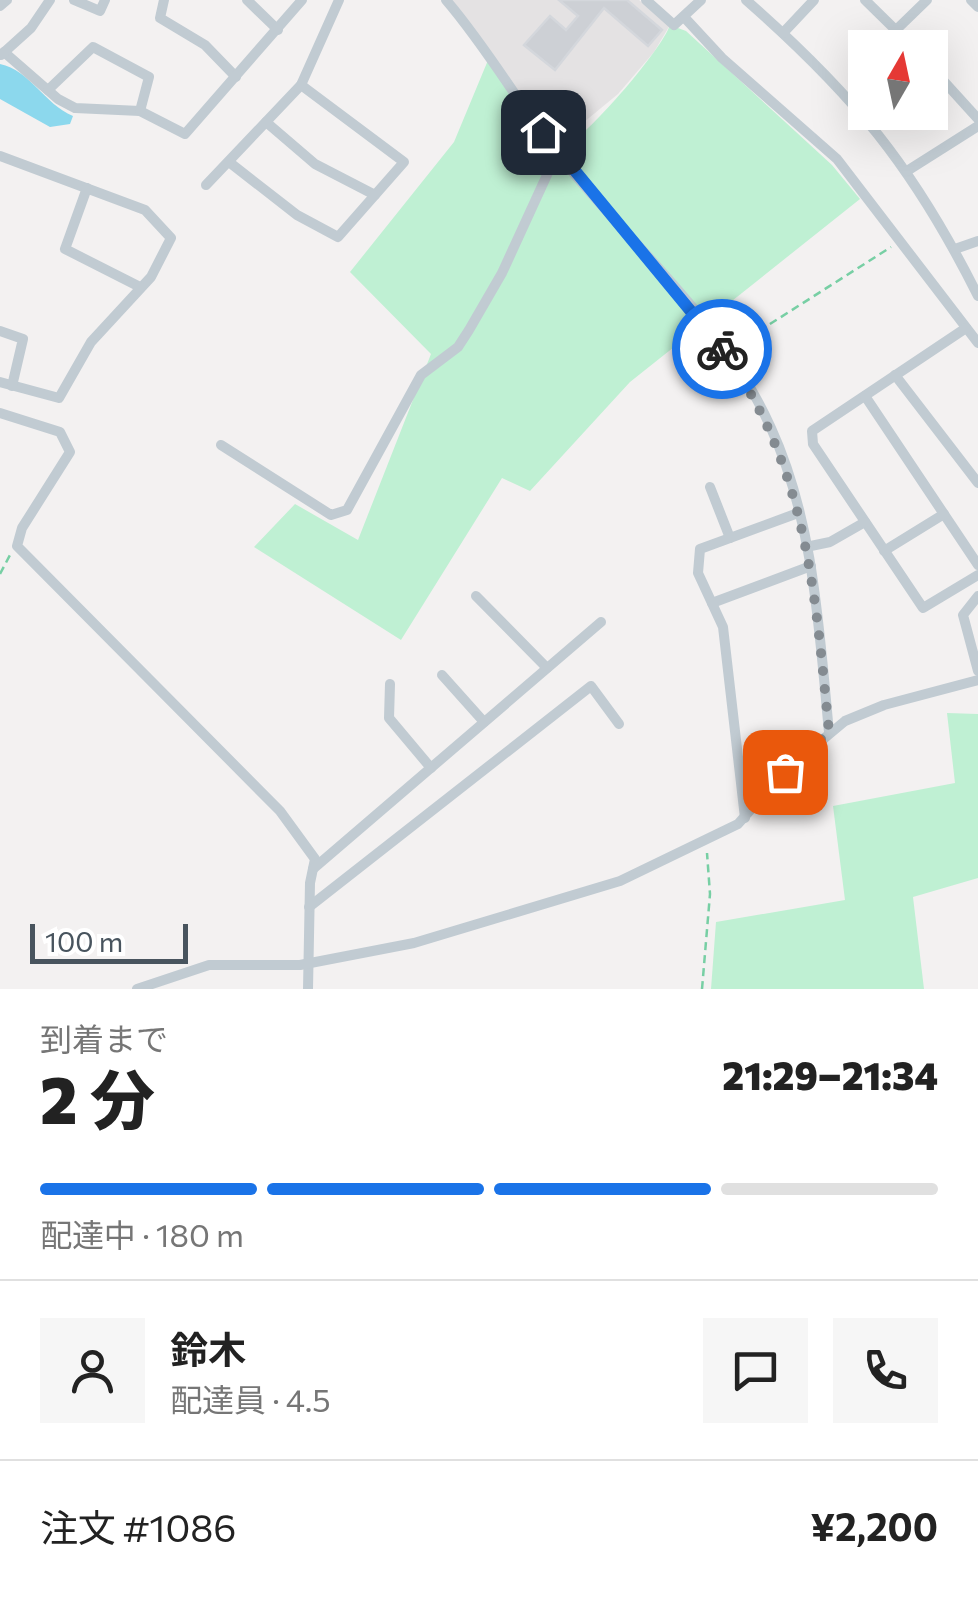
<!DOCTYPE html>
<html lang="ja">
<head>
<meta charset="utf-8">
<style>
  body { margin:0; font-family:Commissioner,"Noto Sans JP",sans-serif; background:#f6f6f6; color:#222; height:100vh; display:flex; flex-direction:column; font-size:38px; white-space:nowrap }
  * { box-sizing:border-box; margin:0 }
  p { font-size:32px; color:#767676 }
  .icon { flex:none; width:55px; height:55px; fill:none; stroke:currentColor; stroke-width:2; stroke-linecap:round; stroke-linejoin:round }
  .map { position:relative; height:989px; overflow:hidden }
  .details { display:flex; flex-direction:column; background:#fff; flex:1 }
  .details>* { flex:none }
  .needle { width:65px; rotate:9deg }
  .controls { position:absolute; left:848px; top:30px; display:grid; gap:20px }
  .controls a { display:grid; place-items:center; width:100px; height:100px; border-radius:0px; background:#fff; box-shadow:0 10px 40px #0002; font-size:50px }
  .scale { position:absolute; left:30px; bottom:25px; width:158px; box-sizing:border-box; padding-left:10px; border:5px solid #48545e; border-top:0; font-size:28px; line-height:35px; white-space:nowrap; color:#48545e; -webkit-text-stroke:8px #fff; paint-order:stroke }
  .pin { position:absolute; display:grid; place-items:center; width:85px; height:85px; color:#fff; margin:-42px; border-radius:20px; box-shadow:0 5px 15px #0006 }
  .courier { position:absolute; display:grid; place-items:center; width:100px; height:100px; margin:-50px; border:8px solid #1a73e8; border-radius:50%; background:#fff; color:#222; box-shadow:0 2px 12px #0007 }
  .headline em { font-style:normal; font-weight:800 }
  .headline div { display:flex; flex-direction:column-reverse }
  .headline { display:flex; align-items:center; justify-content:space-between; height:170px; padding:0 40px }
  h1 { font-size:65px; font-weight:800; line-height:75px }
  .bar { display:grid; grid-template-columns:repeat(4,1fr); gap:15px 10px; align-content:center; height:120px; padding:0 40px }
  .bar i { height:12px; border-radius:8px; background:#e0e0e0 }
  .bar .current { background:#1a73e8 }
  .bar p { grid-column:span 4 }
  .line { display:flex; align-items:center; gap:25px; padding:0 40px; border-top:2px solid #e0e0e0 }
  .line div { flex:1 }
  .round { display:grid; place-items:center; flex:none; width:105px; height:105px; border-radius:0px; background:#f6f6f6 }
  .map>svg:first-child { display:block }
</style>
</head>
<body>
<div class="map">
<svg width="978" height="989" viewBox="0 0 978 989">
  <rect width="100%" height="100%" fill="#f3f1f1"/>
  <path fill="#e4e2e3" d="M449 0H639L670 25 654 52 618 94 555 146Z"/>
  <g fill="#bff0d3">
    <path d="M670 25 686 31 832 165 860 199 630 382 530 491 502 478 401 640 254 547 295 504 358 540 431 354 350 272 454 142 491 53 545 154C552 152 561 150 567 146 591 131 661 51 670 25Z"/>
    <path d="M947 713 978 714V878L913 897 924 989H711L716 922 845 900 833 806 955 783Z"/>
  </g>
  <path fill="#8cd8ed" d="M0 64C30 70 44 104 73 116L70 124 50 127 0 99Z"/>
  <path fill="#cdd0d5" stroke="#d4d7dc" stroke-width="2.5" d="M559 0H627L662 30 648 46 604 8 555 70 524 45 550 16 566 30 578 16Z"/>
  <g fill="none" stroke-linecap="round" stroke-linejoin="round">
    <g stroke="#77cfa4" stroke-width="2.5" stroke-dasharray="8 5" stroke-linecap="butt">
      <path d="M737 345 891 247"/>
      <path d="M0 574 10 555"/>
      <path d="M702 989 710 894 707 853"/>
    </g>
    <g stroke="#c1cbd2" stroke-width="10">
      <path d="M74 0 100 11 105 0"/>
      <path d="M164 0 160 18 205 45 236 77"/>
      <path d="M247 0 278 30"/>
      <path d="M446 0C489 50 521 108 562 159 632 246 725 324 771 428 814 522 819 630 829 732"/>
      <path d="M646 0 674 25 701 0"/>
      <path d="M746 0C854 95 913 166 978 296"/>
      <path d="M865 0 914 48"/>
      <path d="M971 0 978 7"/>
      <path d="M0 6 7 0"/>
      <path d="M684 17 722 58 837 159 978 343"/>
      <path d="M897 29 927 0"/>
      <path d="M783 33 814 0"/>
      <path d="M4 52 58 99 75 108 140 111 185 134 302 0"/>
      <path d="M1 55 31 28 50 0"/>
      <path d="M930 66 978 119"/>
      <path d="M48 90 93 47 149 77 140 111"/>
      <path d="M266 122 315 164 375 195"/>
      <path d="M0 156 145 210 171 238 151 277 91 342 59 398 0 382"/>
      <path d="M229 162 297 215 338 237 404 162 301 85"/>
      <path d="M907 171 978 126"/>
      <path d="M206 185 301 85 339 0"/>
      <path d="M87 188 65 249 140 287"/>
      <path d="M955 249 978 241"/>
      <path d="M966 328 812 431 813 444 923 608 978 575"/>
      <path d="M0 331 23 339 12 386"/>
      <path d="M895 375 978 483"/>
      <path d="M865 396 978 565"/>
      <path d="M0 413 60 432 70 452 22 528 17 546 280 811 315 859 310 883 308 989"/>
      <path d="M221 445 331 515 347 510 421 375 458 347 469 330 502 273 552 164 561 157"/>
      <path d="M710 487 730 538"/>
      <path d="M806 547 830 542 865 522"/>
      <path d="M884 551 944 514"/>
      <path d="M476 596 547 668"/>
      <path d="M978 596 963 615 978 671"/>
      <path d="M712 603 811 566"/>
      <path d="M442 675 484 722"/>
      <path d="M390 684 389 718 431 768"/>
      <path d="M745 818 723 627 698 573 700 549 798 513"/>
      <path d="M313 869 601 622"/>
      <path d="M309 907 591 686 619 724"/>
      <path d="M137 989 209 965H300L414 943 620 881 738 824 785 771 845 721 884 705 978 680"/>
    </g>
  </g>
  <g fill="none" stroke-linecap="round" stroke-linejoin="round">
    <path stroke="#848b91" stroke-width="10" stroke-dasharray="0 18" d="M722 349C807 466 815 592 829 732L785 772"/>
    <path stroke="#1a73e8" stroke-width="12" d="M543 132 722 349"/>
  </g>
</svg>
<div class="controls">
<a><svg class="needle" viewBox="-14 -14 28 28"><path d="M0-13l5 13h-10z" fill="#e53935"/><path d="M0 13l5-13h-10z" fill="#767676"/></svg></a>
</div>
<div class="scale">100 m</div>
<div class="pin" style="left:785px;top:772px;background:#ea580c"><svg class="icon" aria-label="bag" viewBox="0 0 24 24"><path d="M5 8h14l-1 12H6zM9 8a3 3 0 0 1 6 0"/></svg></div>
<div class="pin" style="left:543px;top:132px;background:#1f2937"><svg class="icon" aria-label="home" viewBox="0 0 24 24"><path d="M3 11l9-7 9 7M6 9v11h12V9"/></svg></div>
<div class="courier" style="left:722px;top:349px"><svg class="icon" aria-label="bike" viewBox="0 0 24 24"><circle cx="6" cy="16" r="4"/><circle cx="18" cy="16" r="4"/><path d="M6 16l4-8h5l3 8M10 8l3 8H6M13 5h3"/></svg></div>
</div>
<section class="details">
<div class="headline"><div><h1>2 分</h1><p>到着まで</p></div><em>21:29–21:34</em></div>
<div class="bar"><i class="current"></i><i class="current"></i><i class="current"></i><i></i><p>配達中 · 180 m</p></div>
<div class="line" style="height:180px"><a class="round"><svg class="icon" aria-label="person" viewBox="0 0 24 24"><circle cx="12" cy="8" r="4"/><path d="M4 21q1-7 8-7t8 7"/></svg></a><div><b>鈴木</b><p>配達員 · 4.5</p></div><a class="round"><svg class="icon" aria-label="chat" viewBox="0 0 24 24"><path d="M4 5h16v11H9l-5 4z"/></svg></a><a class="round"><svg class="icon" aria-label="phone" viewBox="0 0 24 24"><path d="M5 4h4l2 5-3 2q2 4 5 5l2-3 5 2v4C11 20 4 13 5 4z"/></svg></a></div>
<div class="line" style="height:130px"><div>注文 #1086</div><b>¥2,200</b></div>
</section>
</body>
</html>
